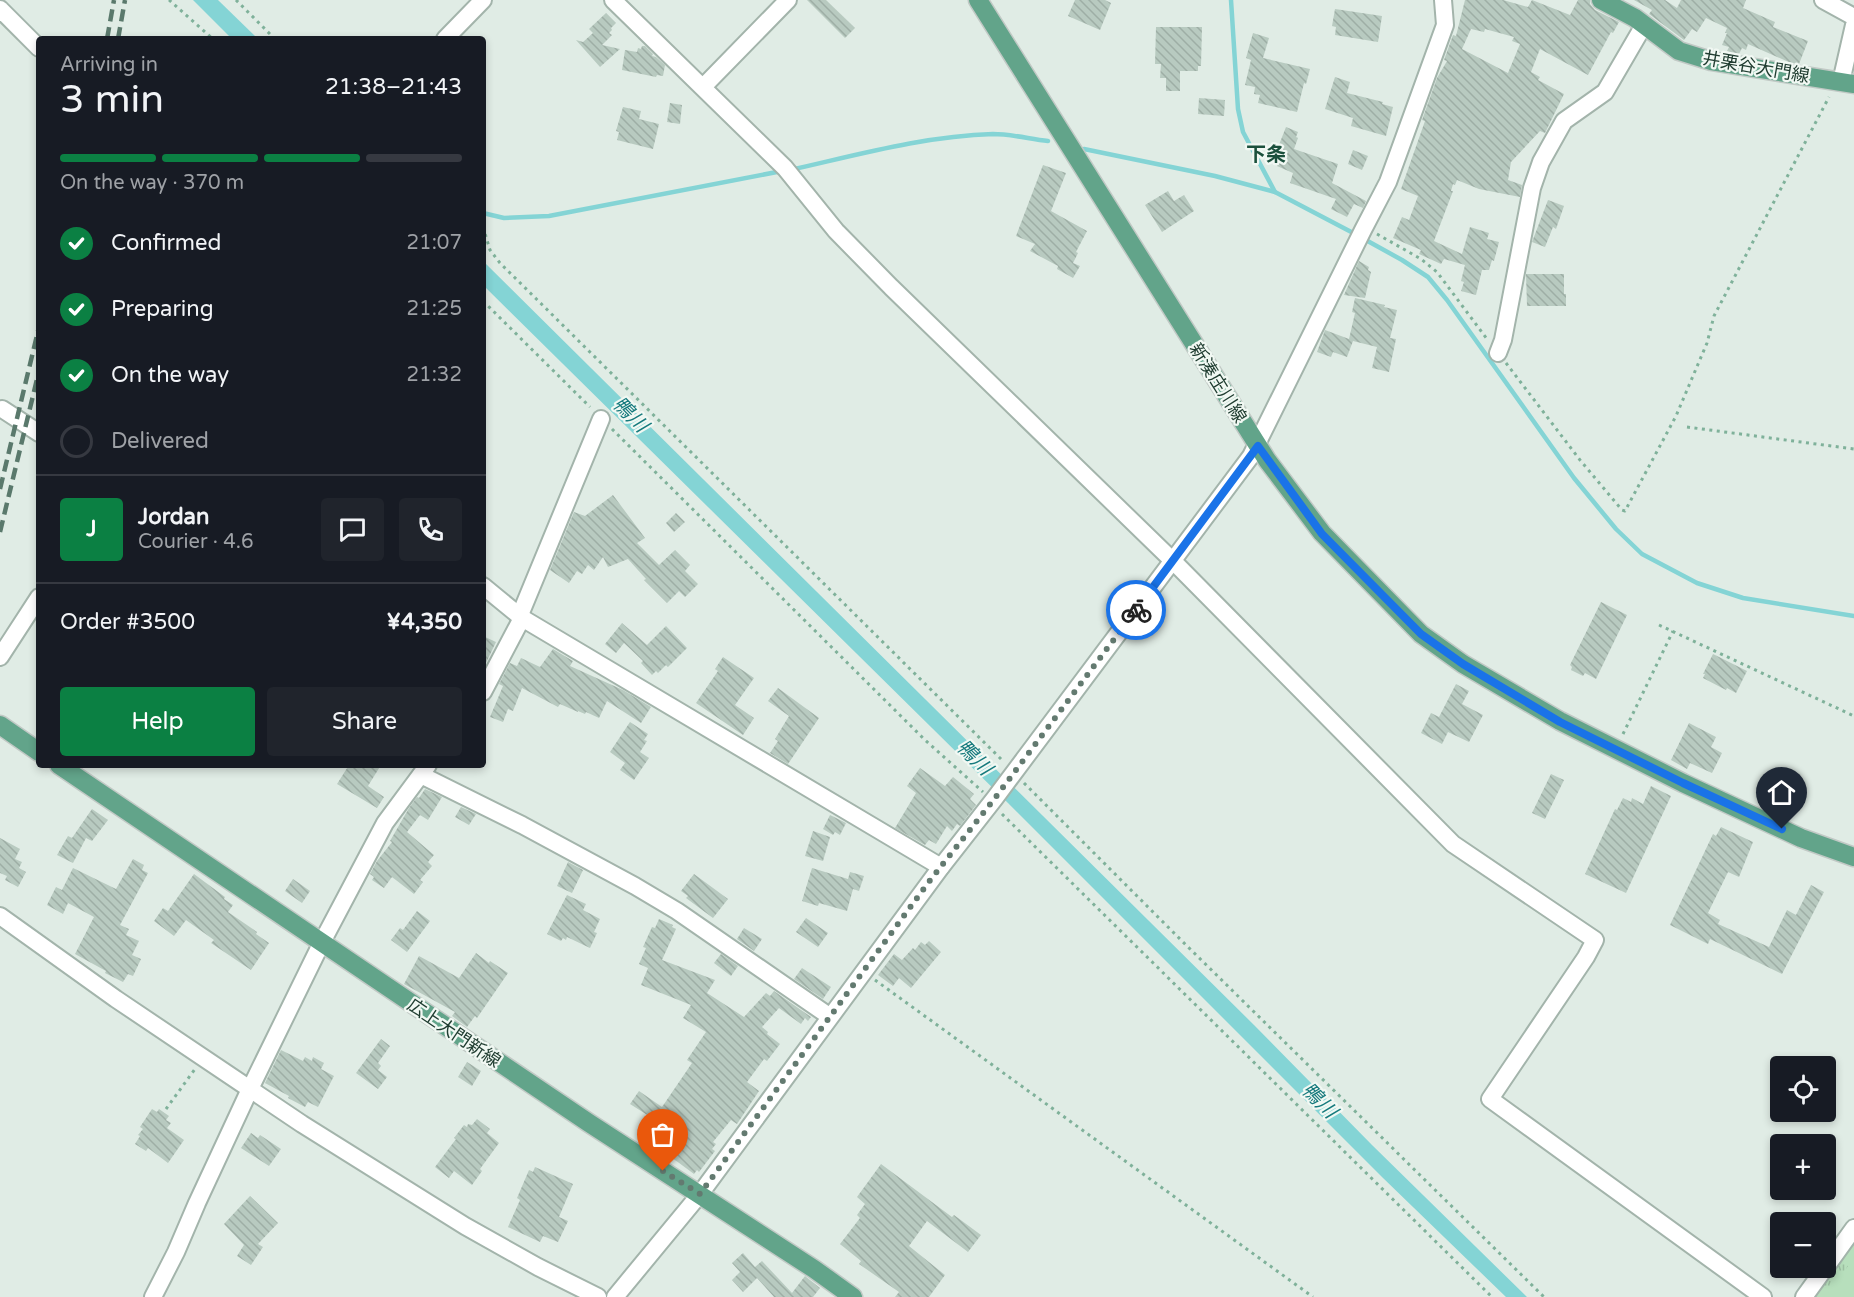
<!DOCTYPE html>
<html lang="en">
<head>
<meta charset="utf-8">
<style>
  body { margin:0; font-family:"Varela Round","Noto Sans JP",sans-serif; background:#20242c; color:#f1f3f6; height:100vh; display:flex; flex-direction:column; font-size:22px; white-space:nowrap }
  * { box-sizing:border-box; margin:0 }
  p { font-size:20px; color:#9ea1a6 }
  .icon { flex:none; width:33px; height:33px; fill:none; stroke:currentColor; stroke-width:2; stroke-linecap:round; stroke-linejoin:round }
  .map { position:relative; flex:1; overflow:hidden }
  .panel { position:absolute; left:36px; top:36px; width:450px; height:732px; display:flex; flex-direction:column; background:#171b24; border-radius:6px; box-shadow:0 3px 9px #0003 }
  .panel>* { flex:none }
  .fabs { position:absolute; left:1770px; top:1056px; display:grid; gap:12px }
  .fabs a { display:grid; place-items:center; width:66px; height:66px; border-radius:6px; background:#171b24; box-shadow:0 3px 9px #0003; font-size:30px }
  .pin { position:absolute; display:grid; place-items:center; width:51px; height:51px; color:#fff; margin:-62px -26px; border-radius:50% 50% 50% 0; rotate:-45deg; box-shadow:0 0 6px #0007 }
  .pin .icon { rotate:45deg }
  .courier { position:absolute; display:grid; place-items:center; width:60px; height:60px; margin:-30px; border:4px solid #1a73e8; border-radius:50%; background:#fff; color:#222; box-shadow:0 2px 8px #0007 }
  .headline em { font-style:normal; font-weight:600 }
  .headline div { display:flex; flex-direction:column-reverse }
  .headline { display:flex; align-items:center; justify-content:space-between; height:102px; padding:0 24px }
  h1 { font-size:39px; font-weight:600; line-height:45px }
  .bar { display:grid; grid-template-columns:repeat(4,1fr); gap:9px 6px; align-content:center; height:72px; padding:0 24px }
  .bar i { height:8px; border-radius:4px; background:#363941 }
  .bar .current { background:#0b8043 }
  .bar p { grid-column:span 4 }
  .line { display:flex; align-items:center; gap:15px; padding:0 24px; border-top:2px solid #363941 }
  .line div { flex:1 }
  .round { display:grid; place-items:center; flex:none; width:63px; height:63px; border-radius:6px; background:#20242c }
  ol { padding:0 24px; list-style:none }
  li { display:flex; align-items:center; gap:18px; height:66px }
  li p { margin-inline-start:auto }
  li .icon { padding:6px; border-radius:50%; background:#0b8043; color:#fff; stroke-width:4 }
  li:last-child { color:#9ea1a6 }
  li i { width:33px; height:33px; border:3px solid #363941; border-radius:50% }
  .cta { display:flex; gap:12px; margin-top:auto; padding:12px 24px }
  .cta a { flex:1; height:69px; border-radius:6px; background:#0b8043; color:#fff; font-size:24px; font-weight:600; line-height:69px; text-align:center }
  .cta a+a { background:#20242c; color:#f1f3f6 }
  .map>svg:first-child { display:block }
</style>
</head>
<body>
<div class="map">
<svg width="1854" height="1297" viewBox="0 0 1854 1297">
  <defs>
    <pattern id="grass-tufts" width="24" height="20" patternUnits="userSpaceOnUse" patternTransform="scale(1.5)"><rect width="24" height="20" fill="#b7dfbc"/><path d="M3 7l-1-3M5 7V3M7 7l1-3M15 17l-1-3M17 17v-4M19 17l1-3" fill="none" stroke="#9dc0a2"/></pattern>
    <pattern id="building-back-hatch" width="6" height="6" patternUnits="userSpaceOnUse" patternTransform="scale(1.5)"><rect width="6" height="6" fill="#b8cac0"/><path d="M-1 5l2 2M0 0l6 6M5-1l2 2" fill="none" stroke="#9eaea5"/></pattern>
  </defs>
  <rect width="100%" height="100%" fill="#e0ece5"/>
  <path fill="url(#grass-tufts)" d="M1854 1244V1297H1815Z"/>
  <path fill="#b7dfbc" d="M1854 1258V1297H1825Z"/>
  <g fill="#84d4d5">
    <path d="M193 0H218L258 39H232Z"/>
    <path d="M483 261 1254 1025 1372 1145 1527 1297H1506L1383 1178 1008 803 483 285Z"/>
  </g>
  <g fill="none" stroke-linecap="round" stroke-linejoin="round">
    <g stroke="#84d4d5" stroke-width="4.5">
      <path d="M1231 0 1238 109 1243 132 1275 192"/>
      <path d="M1084 149 1215 176 1275 192 1357 235"/>
      <path d="M790 170C857 155 924 136 993 134 1011 134 1030 139 1048 141"/>
      <path d="M483 213 504 218 549 216 782 171"/>
      <path d="M1364 239 1402 260 1428 277 1447 300 1574 478 1616 529 1642 554 1697 583 1743 598 1854 616"/>
    </g>
  </g>
  <g fill="url(#building-back-hatch)" fill-rule="evenodd">
    <path d="M807 0H826L855 28 845 38Z"/>
    <path d="M1075 0H1105L1111 3 1100 30 1068 16Z"/>
    <path d="M1465 0H1503L1528 7 1532 0 1570 15 1578 0H1590V4L1595 10 1619 22 1613 33 1611 32 1588 75 1540 49 1531 72 1540 77 1538 80 1564 94 1545 133 1540 131 1511 162 1508 180 1522 185 1520 197 1479 189 1457 180 1455 185 1453 184 1451 191H1453L1434 241 1462 254 1470 227 1489 233 1487 239 1499 242 1494 261 1492 260 1489 270H1482L1476 295 1461 291 1464 282 1461 281 1465 265 1444 259 1441 264 1419 254 1421 250 1393 238 1402 217 1409 220 1418 196 1401 189 1425 121 1422 120 1437 78 1447 61 1444 60 1453 35 1456 36ZM1471 29 1484 32 1485 29 1514 37 1512 41 1520 44 1508 73 1462 49Z"/>
    <path d="M1634 0H1665L1677 8 1681 0H1746L1743 8 1775 22 1773 27 1808 41 1799 64 1791 63 1748 44 1746 50 1742 48 1739 54 1731 53 1727 51 1729 47 1722 45 1727 33H1725L1727 28 1706 18 1697 32 1692 29 1684 40 1649 14 1652 10Z"/>
    <path d="M1335 9 1382 16 1378 42 1335 35 1336 27 1332 26Z"/>
    <path d="M606 13 616 23 611 28 612 30 609 33 612 35 602 45 620 49 600 67 576 40 583 42 593 33 589 29Z"/>
    <path d="M1156 27H1202L1201 66H1198V71H1180V91H1166V78H1160L1161 64H1155Z"/>
    <path d="M1253 33 1269 38 1263 58 1310 69 1306 84 1304 83 1297 112 1258 103 1260 95 1254 94 1255 87 1245 85 1251 60 1246 58Z"/>
    <path d="M642 46H645L653 54 652 56 656 57 665 65 663 76 657 75 656 77 622 70 625 50 637 52 638 48 641 49Z"/>
    <path d="M1335 77 1350 82 1347 93 1383 102 1382 104 1393 107 1386 136 1351 126 1353 118 1325 109Z"/>
    <path d="M1199 98 1225 100 1224 116 1198 114Z"/>
    <path d="M670 103 682 105 680 124 667 122Z"/>
    <path d="M623 107 641 111 639 119 659 124 653 149 617 140 619 132 616 131Z"/>
    <path d="M1286 127 1298 132 1296 137 1298 138 1294 149 1338 164 1332 183 1366 201 1363 208 1354 204 1347 217 1331 209 1336 199 1290 183 1293 173 1277 166 1278 163 1273 160Z"/>
    <path d="M1353 150 1368 156 1362 170 1348 164Z"/>
    <path d="M1043 165 1066 173 1051 211 1087 231 1076 252 1078 253 1073 263 1080 266 1073 278 1057 269 1058 266 1030 251 1035 244 1016 236Z"/>
    <path d="M1168 191 1174 201 1184 195 1194 211 1162 232 1145 205Z"/>
    <path d="M1548 200 1564 206 1556 229 1553 227 1545 247 1532 242Z"/>
    <path d="M1359 261 1369 267 1368 270 1371 272 1365 298 1344 295Z"/>
    <path d="M1526 274H1564V294H1566V306H1527Z"/>
    <path d="M1355 298 1385 305 1384 307 1397 310 1390 338 1396 339 1389 372 1372 368 1377 347 1353 341 1347 357 1333 352 1331 357 1317 352 1325 330 1349 339 1355 313 1352 312Z"/>
    <path d="M613 495 645 538 637 543 659 565 675 550 690 565 685 571 698 584 685 597 679 591 667 603 644 580 646 579 628 559 608 567 603 557 594 570 588 565 582 574 577 571 569 583 550 570 574 512 585 516Z"/>
    <path d="M676 513 685 522 674 532 666 523Z"/>
    <path d="M1601 602 1627 615 1596 679 1585 673 1583 676 1571 670 1572 667 1570 665Z"/>
    <path d="M622 623 647 645 666 626 687 648 668 667 666 665 658 673 656 671 652 675 641 663 643 661 624 643 616 653 605 644Z"/>
    <path d="M483 636 496 642 483 669Z"/>
    <path d="M553 649 573 661 570 666 623 690 651 707 641 723 607 701 599 718 586 712 585 714 578 711V712L560 704 558 707 522 688 513 711 508 709 503 722 490 717 503 686 499 684 510 663 517 666 521 658 540 667Z"/>
    <path d="M1713 654 1747 671 1736 693 1727 688 1726 690 1703 678 1705 674H1703Z"/>
    <path d="M723 657 754 678 735 705 754 718 743 735 696 703 718 671 715 669Z"/>
    <path d="M1456 684 1469 691 1462 704 1483 715 1469 742 1448 732 1442 744 1421 733 1431 713 1439 717Z"/>
    <path d="M778 688 819 718 788 764 770 753 778 741 775 739 789 716 768 701Z"/>
    <path d="M630 722 648 734 644 740 647 741 640 752 649 758 634 780 620 770 625 763 610 752Z"/>
    <path d="M1689 723 1716 737 1711 747 1722 753 1712 773 1690 763 1687 769 1671 760Z"/>
    <path d="M349 765H381L368 786 384 797 377 808 337 784Z"/>
    <path d="M920 768 945 786 953 777 974 794 970 799 976 805 960 826 957 824 952 831 947 826 936 844 929 840 925 845 895 828 916 793 907 786Z"/>
    <path d="M1551 774 1564 780 1545 819 1532 813Z"/>
    <path d="M1651 786 1671 796 1626 893 1585 874 1615 809 1617 810 1623 798 1631 802 1632 798 1643 804Z"/>
    <path d="M425 789 442 797 428 820 420 815 407 832 434 855 428 862 432 866 420 880 423 882 414 894 392 877 384 888 372 880 374 877 370 874 377 861 392 842 390 841 409 808 417 797 419 798Z"/>
    <path d="M461 807 476 814 469 825 455 817Z"/>
    <path d="M92 809 108 820 92 841 86 838 73 863 57 855 68 836 72 838Z"/>
    <path d="M830 815 846 823 840 835 835 832 833 835 823 829Z"/>
    <path d="M1721 827 1753 842 1739 877 1728 872 1708 913 1720 920 1718 924 1769 947 1787 910 1796 915 1811 885 1824 892 1782 974 1710 939 1708 944 1670 925 1713 834 1716 836Z"/>
    <path d="M813 831 830 837 823 861 805 856Z"/>
    <path d="M0 838 20 849 15 859 22 862 19 868 26 872 18 887 5 880 7 876 0 873Z"/>
    <path d="M133 859 144 865 142 870 148 873 120 925 129 929 126 935 139 941 132 955 141 959 133 976 128 974 123 982 105 973 106 971 75 954 94 917 68 903 63 914 47 905 56 887 62 890 73 868 116 889Z"/>
    <path d="M568 862 583 870 572 893 557 886Z"/>
    <path d="M812 868 848 879 850 872 864 876 859 891 853 889 847 911 819 903 818 906 802 901Z"/>
    <path d="M194 874 225 897 224 899 233 905 228 912 257 932 256 934 269 943 251 970 211 943 214 940 186 920 174 936 154 921 163 908 168 911Z"/>
    <path d="M694 874 728 899 713 918 686 898 688 896 681 891Z"/>
    <path d="M293 879 310 891 302 903 285 891Z"/>
    <path d="M567 895 586 904 583 910 600 919 594 932 597 933 590 948 567 937 566 940 563 938 561 941 547 934Z"/>
    <path d="M417 911 430 921 407 952 391 940 400 928 403 930Z"/>
    <path d="M806 918 828 933 818 947 796 932Z"/>
    <path d="M659 919 673 925 672 927 676 929 662 960 715 980 707 993 744 1017 766 993 770 996 774 991 811 1017 808 1021 805 1018 801 1024 779 1008 762 1027 768 1032 767 1034 780 1044 767 1061 764 1059 747 1082 759 1091 737 1124 731 1120 713 1142 716 1144 712 1149 715 1151 699 1172 697 1170 694 1174 671 1157 686 1136 675 1124 663 1125 630 1104 639 1091 662 1107 692 1063 687 1060 706 1032 683 1018 691 1005 641 985 648 968 639 964 646 948 643 947 652 927 655 928Z"/>
    <path d="M744 928 762 939 754 951 737 939Z"/>
    <path d="M929 941 941 952 911 988 899 978 893 986 878 975 894 954 902 960 913 948 915 950 921 942 925 945Z"/>
    <path d="M476 953 489 963 490 961 508 973 477 1018 475 1016 467 1027 452 1016 455 1012 404 984 419 956 459 978Z"/>
    <path d="M721 954 738 966 731 976 714 963Z"/>
    <path d="M802 968 831 987 823 999 794 979Z"/>
    <path d="M381 1039 390 1046 378 1063 381 1066 378 1070 387 1077 378 1089 356 1073Z"/>
    <path d="M281 1050 303 1061 305 1057 312 1061 313 1057 324 1063 321 1069 334 1076 318 1107 308 1102 305 1107 288 1098 289 1096 265 1083Z"/>
    <path d="M467 1062 481 1071 472 1086 458 1077Z"/>
    <path d="M152 1109 157 1112 159 1109 169 1116 166 1120 171 1123 167 1128 184 1140 168 1163 148 1148 146 1151 135 1144 140 1136 138 1135 143 1129 140 1127Z"/>
    <path d="M477 1119 490 1129 487 1133 499 1143 480 1169 482 1171 472 1185 454 1171 449 1178 435 1167 456 1139 454 1138 464 1125 467 1127 468 1124 472 1125Z"/>
    <path d="M251 1133 258 1138 260 1135 281 1149 269 1166 241 1148Z"/>
    <path d="M881 1164 952 1217 954 1215 981 1235 968 1252 927 1221 909 1246 945 1275 929 1297H895L899 1292 859 1264 861 1261 840 1244 860 1218 857 1215 865 1204 857 1197Z"/>
    <path d="M535 1167 573 1184 559 1217 568 1221 558 1242 543 1236 540 1242 508 1227 520 1200 517 1198 529 1170 533 1172Z"/>
    <path d="M250 1196 278 1223 258 1244 263 1247 251 1265 237 1256 244 1245 224 1224Z"/>
    <path d="M743 1253 755 1267 762 1261 792 1293 805 1276 820 1288 813 1297H774L757 1278 743 1292 732 1280 740 1272 732 1263Z"/>
  </g>
  <g fill="none" stroke-linecap="round" stroke-linejoin="round">
    <defs>
      <g id="minor">
        <path d="M613 0 785 168 836 231 891 287 1173 561 1453 844 1595 940 1586 957 1490 1099 1763 1297"/>
        <path d="M1823 0 1854 17"/>
        <path d="M0 9 39 48"/>
        <path d="M445 39 483 0"/>
        <path d="M1841 82 1854 25"/>
        <path d="M703 87 788 0"/>
        <path d="M1498 353 1503 340 1532 188 1541 162 1564 121 1605 92 1644 25"/>
        <path d="M2 409 39 433"/>
        <path d="M483 586 522 618 941 867"/>
        <path d="M520 615 601 419"/>
        <path d="M0 657 39 597"/>
        <path d="M483 692 522 618"/>
        <path d="M421 775 522 825 635 886 677 911 829 1016"/>
        <path d="M0 916 116 999 302 1124 465 1226 538 1267 598 1297"/>
        <path d="M1826 1267 1854 1228"/>
        <path d="M153 1297 176 1252 197 1203 250 1089 321 944 385 823 428 765"/>
        <path d="M615 1297 700 1194 941 867 995 798 1251 456 1363 230 1388 182 1445 25 1443 0"/>
        <path d="M1804 1297 1825 1268"/>
      </g>
      <g id="major">
        <path d="M978 0 1267 460 1322 533 1421 634 1463 664 1560 721 1683 783 1801 838 1854 857"/>
        <path d="M1601 0 1635 18 1679 51 1711 61 1854 84"/>
        <path d="M0 725 39 752"/>
        <path d="M59 765 589 1123 814 1269 853 1297"/>
      </g>
    </defs>
    <use href="#minor" stroke="#a3b4ab" stroke-width="20"/>
    <use href="#major" stroke="#c1c9c5" stroke-width="21"/>
    <g stroke="#7fb19a" stroke-width="3" stroke-dasharray="3 4.5" stroke-linecap="butt">
      <path d="M169 0 213 39"/>
      <path d="M236 0 275 39"/>
      <path d="M483 227 490 250 500 263 1003 761"/>
      <path d="M1377 234 1421 259 1437 272 1487 339"/>
      <path d="M483 301 590 407"/>
      <path d="M1506 363 1580 460 1622 510 1625 511 1676 416 1707 343 1714 316 1829 97"/>
      <path d="M1687 427 1854 449"/>
      <path d="M612 429 924 739 983 792"/>
      <path d="M1659 625 1854 716"/>
      <path d="M1623 734 1673 631"/>
      <path d="M1024 783 1185 944 1544 1297"/>
      <path d="M1002 814 1492 1297"/>
      <path d="M875 980 1313 1297"/>
      <path d="M166 1109 195 1069"/>
    </g>
    <use href="#minor" stroke="#fff" stroke-width="16"/>
    <use href="#major" stroke="#62a48a" stroke-width="18"/>
    <g stroke="#5a796c" stroke-width="4.5" stroke-dasharray="12 6" stroke-linecap="butt">
      <path d="M107 39 114 0"/>
      <path d="M118 39 125 0"/>
      <path d="M0 489 39 327"/>
      <path d="M0 532 39 371"/>
    </g>
  </g>
  <g fill="none" stroke-linecap="round" stroke-linejoin="round">
    <path stroke="#637a70" stroke-width="6" stroke-dasharray="0 10.8" d="M663 1171 700 1194 928 883 995 798 1136 610"/>
    <path stroke="#1a73e8" stroke-width="8" d="M1136 610 1258 446 1322 534 1421 634 1463 664 1560 722 1683 783 1782 829"/>
  </g>
  <g text-anchor="middle" dominant-baseline="central" stroke-width="4.5" stroke-linejoin="round" paint-order="stroke">
    <g font-size="18" fill="#203d31" stroke="#f1f8f3">
      <text transform="translate(1756 67) rotate(10)">井栗谷大門線</text>
      <text transform="translate(1218 383) rotate(58)">新湊庄川線</text>
      <text transform="translate(454 1033) rotate(34)">広上大門新線</text>
    </g>
    <g font-size="20" font-weight="bold" fill="#1b503c" stroke="#f1f8f3">
      <text x="1266" y="155">下条</text>
    </g>
    <g font-size="20" font-style="italic" fill="#167a7d" stroke="#f1f8f3">
      <text transform="translate(630 415) rotate(45)">鴨川</text>
      <text transform="translate(974 758) rotate(45)">鴨川</text>
      <text transform="translate(1319 1101) rotate(45)">鴨川</text>
    </g>
  </g>
</svg>
<div class="fabs">
<a><svg class="icon" aria-label="locate" viewBox="0 0 24 24"><circle cx="12" cy="12" r="6"/><path d="M12 2v4M12 18v4M2 12h4M18 12h4"/></svg></a>
<a>+</a>
<a>−</a>
</div>
<div class="pin" style="left:663px;top:1171px;background:#ea580c"><svg class="icon" aria-label="bag" viewBox="0 0 24 24"><path d="M5 8h14l-1 12H6zM9 8a3 3 0 0 1 6 0"/></svg></div>
<div class="pin" style="left:1782px;top:829px;background:#1f2937"><svg class="icon" aria-label="home" viewBox="0 0 24 24"><path d="M3 11l9-7 9 7M6 9v11h12V9"/></svg></div>
<div class="courier" style="left:1136px;top:610px"><svg class="icon" aria-label="bike" viewBox="0 0 24 24"><circle cx="6" cy="16" r="4"/><circle cx="18" cy="16" r="4"/><path d="M6 16l4-8h5l3 8M10 8l3 8H6M13 5h3"/></svg></div>
<section class="panel">
<div class="headline"><div><h1>3 min</h1><p>Arriving in</p></div><em>21:38–21:43</em></div>
<div class="bar"><i class="current"></i><i class="current"></i><i class="current"></i><i></i><p>On the way · 370 m</p></div>
<ol>
<li><svg class="icon" aria-label="check" viewBox="0 0 24 24"><path d="M5 12l5 5 9-10"/></svg>Confirmed<p>21:07</p></li>
<li><svg class="icon" aria-label="check" viewBox="0 0 24 24"><path d="M5 12l5 5 9-10"/></svg>Preparing<p>21:25</p></li>
<li><svg class="icon" aria-label="check" viewBox="0 0 24 24"><path d="M5 12l5 5 9-10"/></svg>On the way<p>21:32</p></li>
<li><i></i>Delivered</li>
</ol>
<div class="line" style="height:108px"><b class="round" style="background:#0b8043;color:#fff">J</b><div><b>Jordan</b><p>Courier · 4.6</p></div><a class="round"><svg class="icon" aria-label="chat" viewBox="0 0 24 24"><path d="M4 5h16v11H9l-5 4z"/></svg></a><a class="round"><svg class="icon" aria-label="phone" viewBox="0 0 24 24"><path d="M5 4h4l2 5-3 2q2 4 5 5l2-3 5 2v4C11 20 4 13 5 4z"/></svg></a></div>
<div class="line" style="height:78px"><div>Order #3500</div><b>¥4,350</b></div>
<div class="cta"><a>Help</a><a>Share</a></div>
</section>
</div>
</body>
</html>
